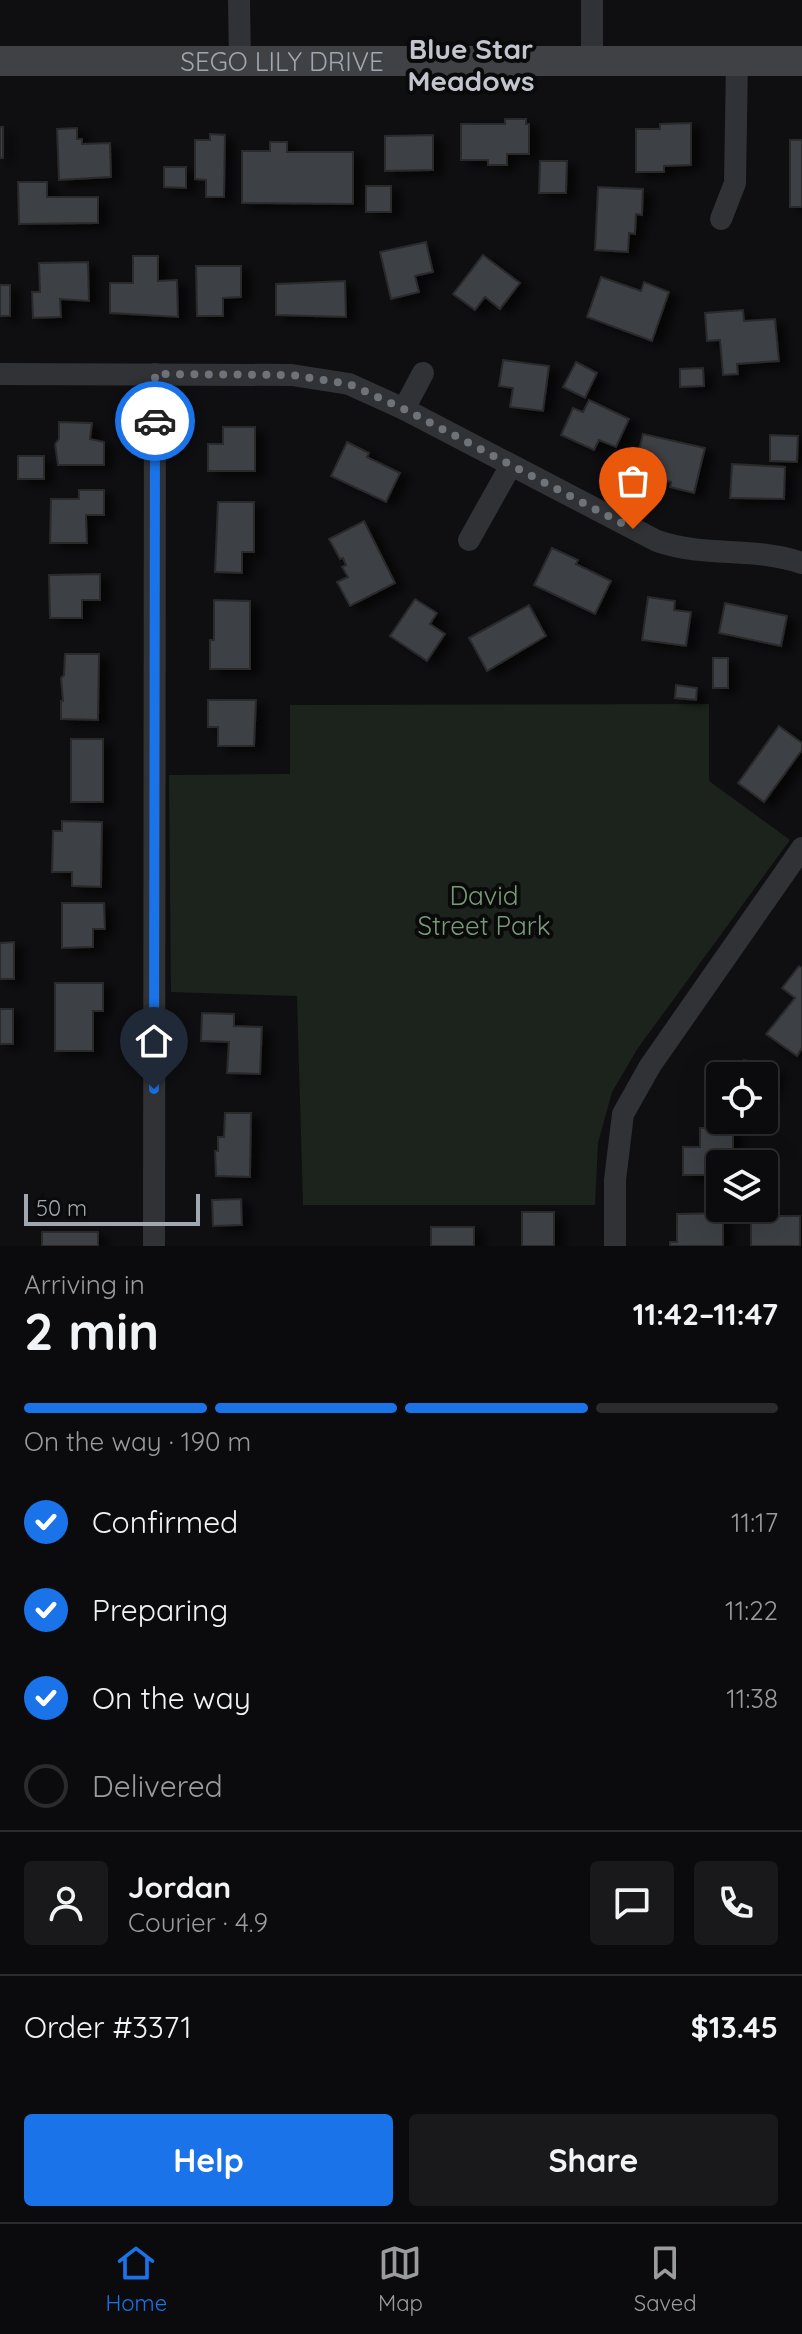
<!DOCTYPE html>
<html lang="en">
<head>
<meta charset="utf-8">
<style>
  body { margin:0; font-family:Quicksand,sans-serif; background:#19191b; color:#f1f3f6; height:100vh; display:flex; flex-direction:column; font-size:30px; white-space:nowrap }
  * { box-sizing:border-box; margin:0 }
  p { font-size:26px; color:#9a9b9d }
  .icon { flex:none; width:44px; height:44px; fill:none; stroke:currentColor; stroke-width:2; stroke-linecap:round; stroke-linejoin:round }
  .map { position:relative; height:1246px; overflow:hidden }
  .details { display:flex; flex-direction:column; background:#0b0b0d; flex:1 }
  .details>* { flex:none }
  .fabs { position:absolute; left:706px; top:1062px; display:grid; gap:16px }
  .fabs a { display:grid; place-items:center; width:72px; height:72px; border-radius:8px; background:#0b0b0d; box-shadow:0 8px 32px #0002,0 0 0 2px #2b2b2e; font-size:40px }
  .scale { position:absolute; left:24px; bottom:20px; width:176px; box-sizing:border-box; padding-left:8px; border:4px solid #a1a7b1; border-top:0; font-size:22px; line-height:28px; white-space:nowrap; color:#a1a7b1; -webkit-text-stroke:6px #0a0a0b; paint-order:stroke }
  .pin { position:absolute; display:grid; place-items:center; width:68px; height:68px; color:#fff; margin:-82px -34px; border-radius:50% 50% 50% 0; rotate:-45deg; box-shadow:0 0 8px #0007 }
  .pin .icon { rotate:45deg }
  .courier { position:absolute; display:grid; place-items:center; width:80px; height:80px; margin:-40px; border:6px solid #1a73e8; border-radius:50%; background:#fff; color:#222; box-shadow:0 2px 10px #0007 }
  .overview em { font-style:normal; font-weight:700 }
  .overview div { display:flex; flex-direction:column-reverse }
  .overview { display:flex; align-items:center; justify-content:space-between; height:136px; padding:0 24px }
  h1 { font-size:52px; font-weight:700; line-height:60px }
  .bar { display:grid; grid-template-columns:repeat(4,1fr); gap:12px 8px; align-content:center; height:96px; padding:0 24px }
  .bar i { height:10px; border-radius:6px; background:#2b2b2e }
  .bar .current { background:#1a73e8 }
  .bar p { grid-column:span 4 }
  .line { display:flex; align-items:center; gap:20px; padding:0 24px; border-top:2px solid #2b2b2e }
  .line div { flex:1 }
  .round { display:grid; place-items:center; flex:none; width:84px; height:84px; border-radius:8px; background:#19191b }
  ol { padding:0 24px; list-style:none }
  li { display:flex; align-items:center; gap:24px; height:88px }
  li p { margin-inline-start:auto }
  li .icon { padding:8px; border-radius:50%; background:#1a73e8; color:#fff; stroke-width:4 }
  li:last-child { color:#9a9b9d }
  li i { width:44px; height:44px; border:4px solid #2b2b2e; border-radius:50% }
  .action { display:flex; gap:16px; margin-top:auto; padding:16px 24px }
  .action a { flex:1; height:92px; border-radius:8px; background:#1a73e8; color:#fff; font-size:32px; font-weight:700; line-height:92px; text-align:center }
  .action a+a { background:#19191b; color:#f1f3f6 }
  .tabs { display:flex; justify-content:space-around; align-items:center; height:112px; border-top:2px solid #2b2b2e; background:#0b0b0d; font-size:22px; color:#9a9b9d }
  .tabs a { display:grid; justify-items:center; gap:4px }
  .tabs .current { color:#1a73e8 }
  .map>svg:first-child { display:block }
</style>
</head>
<body>
<div class="map">
<svg width="802" height="1246" viewBox="0 0 802 1246">
  <defs>
    <filter id="shadow"><feDropShadow dx="9" dy="5" stdDeviation="4" flood-color="#0009"/></filter>
  </defs>
  <rect width="100%" height="100%" fill="#0f0f11"/>
  <path fill="#1c231c" d="M709 704V781L790 840 638 1048 612 1092 598 1143 595 1205H303L297 996 171 992 169 775 290 774V705Z"/>
  <g fill="#3e3f44" stroke="#29292c" stroke-width="2" filter="url(#shadow)">
    <path d="M505 119H526V124H529V154H507V165H488V160H461V124H505Z"/>
    <path d="M691 123V165L664 166V172H636V129H660V124Z"/>
    <rect x="0" y="127" width="3" height="31"/>
    <path d="M77 128V139H82V144L110 143 111 177 59 180 57 129Z"/>
    <path d="M210 134 225 135 224 197H206V180L195 179V140H210Z"/>
    <path d="M433 135V170L385 171V136Z"/>
    <rect x="790" y="140" width="12" height="67"/>
    <path d="M270 142H287V152H353V204L242 203V151H270Z"/>
    <path d="M540 161H567L566 193H539Z"/>
    <path d="M164 167H186V188L164 187Z"/>
    <path d="M18 182H47V197H98V223L19 224Z"/>
    <rect x="366" y="186" width="25" height="26"/>
    <path d="M598 187 643 189 642 215 636 214 635 234 629 233 628 252 595 250Z"/>
    <path d="M426 242 433 272 415 276 419 292 391 299 380 252Z"/>
    <path d="M483 255 520 283 500 309 485 297 475 310 453 294Z"/>
    <path d="M133 256H158V281L177 280 178 317 110 313V283H133Z"/>
    <path d="M88 262 89 301 60 299 61 317 33 318 32 292H40L39 263Z"/>
    <path d="M196 266H241V297L223 298V316H197Z"/>
    <path d="M601 277 641 291 644 282 669 292 652 341 587 317Z"/>
    <path d="M345 281 346 317 276 315V284Z"/>
    <rect x="0" y="285" width="10" height="31"/>
    <path d="M743 310 744 321 775 319 779 361 737 364 738 374 723 375 720 340 707 341 705 313Z"/>
    <path d="M503 360 549 366 543 411 510 407 513 388 499 386Z"/>
    <path d="M576 362 597 373 585 398 563 387Z"/>
    <path d="M703 368 704 386 680 387V369Z"/>
    <path d="M589 400 629 419 616 447 599 440 594 450 561 435 573 408 583 412Z"/>
    <path d="M59 422 92 423 90 439 104 442V465H58L55 444 59 439Z"/>
    <path d="M223 427H255V471H208V444H223Z"/>
    <path d="M643 434 705 448 694 493 670 487 671 482 652 477 653 470 635 465Z"/>
    <path d="M770 435 798 436 797 462 770 461Z"/>
    <path d="M347 442 369 453 367 457 400 473 386 502 331 476Z"/>
    <rect x="18" y="456" width="26" height="23"/>
    <path d="M732 464 785 467 784 499 730 498Z"/>
    <path d="M79 490H104V515H86L87 543H50L51 499H79Z"/>
    <path d="M218 502H254V552H242V573L215 572Z"/>
    <path d="M364 521 395 583 350 606 337 582 348 577 342 567 346 565 343 558 340 559 329 539Z"/>
    <path d="M552 548 578 560 576 564 611 581 595 614 534 585Z"/>
    <path d="M100 574V600H82V618H50L49 575Z"/>
    <path d="M648 597 675 601 674 610 691 612 686 646 642 640Z"/>
    <path d="M415 599 437 613 430 624 445 634 427 661 390 636Z"/>
    <path d="M214 600 250 601V669H210V640H214Z"/>
    <path d="M725 603 787 616 781 646 719 633Z"/>
    <path d="M529 605 546 636 487 671 469 638Z"/>
    <path d="M65 654H99L98 720 61 719V701H63L61 678 64 675Z"/>
    <rect x="713" y="658" width="15" height="30"/>
    <path d="M676 685 697 688 696 700 675 698Z"/>
    <path d="M208 700H256L254 746H218V727H208Z"/>
    <path d="M779 726 802 743V750L764 802 738 783Z"/>
    <rect x="71" y="739" width="32" height="63"/>
    <path d="M62 821 102 822 101 887 72 886V872H52L53 831H62Z"/>
    <path d="M62 903H104L105 929H93V947L62 948Z"/>
    <path d="M14 942V979H0V943Z"/>
    <path d="M799 966 802 968V1048L797 1056 766 1034 795 998 782 988Z"/>
    <path d="M55 983H103V1011H93V1051H55Z"/>
    <rect x="0" y="1009" width="13" height="35"/>
    <path d="M202 1013 234 1014V1026L262 1027 260 1074 227 1073 229 1042 201 1041Z"/>
    <path d="M744 1060 777 1070 764 1109V1076H739Z"/>
    <path d="M720 1077V1103L712 1101Z"/>
    <path d="M225 1113H251L250 1177 216 1176 215 1151H218V1137H224Z"/>
    <path d="M700 1128H733V1164H720V1175H683V1147H700Z"/>
    <path d="M241 1199 242 1225 213 1226 212 1200Z"/>
    <rect x="522" y="1212" width="32" height="34"/>
    <path d="M723 1213V1246H670V1242H677V1214Z"/>
    <rect x="751" y="1216" width="49" height="30"/>
    <rect x="431" y="1227" width="43" height="19"/>
    <rect x="42" y="1232" width="56" height="14"/>
  </g>
  <g fill="none" stroke-linecap="round" stroke-linejoin="round">
    <g stroke="#313235" stroke-width="22">
      <path d="M239 0 240 61"/>
      <path d="M592 0V61"/>
      <path d="M721 219 735 183 737 61"/>
      <path d="M0 374 292 375 349 384 404 409 657 541C707 558 752 546 802 563"/>
      <path d="M404 409 423 373"/>
      <path d="M469 540 511 465"/>
      <path d="M154 1246 155 374"/>
      <path d="M615 1246V1180L623 1114 650 1066 802 848"/>
    </g>
    <path stroke="#3f4145" stroke-width="30" id="s1" d="M0 61H802"/>
  </g>
  <g fill="none" stroke-linecap="round" stroke-linejoin="round">
    <path stroke="#6e7279" stroke-width="8" stroke-dasharray="0 14.4" d="M155 421V374L292 375 349 384 404 409 633 529"/>
    <path stroke="#1a73e8" stroke-width="10" d="M154 1089 155 421"/>
  </g>
  <g text-anchor="middle" dominant-baseline="central" stroke-width="8" stroke-linejoin="round" paint-order="stroke">
    <g font-size="26" fill="#a1a7b1" stroke="#0a0a0b">
      <text stroke="none"><textPath href="#s1" startOffset="282">SEGO LILY DRIVE</textPath></text>
    </g>
    <g font-size="26" fill="#799b79" stroke="#0a0a0b">
      <text x="484" y="895">David<tspan x="484" dy="30">Street Park</tspan></text>
    </g>
    <g font-size="28" font-weight="bold" fill="#c2c5cd" stroke="#0a0a0b">
      <text x="471" y="48">Blue Star<tspan x="471" dy="32">Meadows</tspan></text>
    </g>
  </g>
</svg>
<div class="fabs">
<a><svg class="icon" aria-label="locate" viewBox="0 0 24 24"><circle cx="12" cy="12" r="6"/><path d="M12 2v4M12 18v4M2 12h4M18 12h4"/></svg></a>
<a><svg class="icon" aria-label="layers" viewBox="0 0 24 24"><path d="M12 4l9 5-9 5-9-5zM3 14l9 5 9-5"/></svg></a>
</div>
<div class="scale">50 m</div>
<div class="pin" style="left:633px;top:529px;background:#ea580c"><svg class="icon" aria-label="bag" viewBox="0 0 24 24"><path d="M5 8h14l-1 12H6zM9 8a3 3 0 0 1 6 0"/></svg></div>
<div class="pin" style="left:154px;top:1089px;background:#1f2937"><svg class="icon" aria-label="home" viewBox="0 0 24 24"><path d="M3 11l9-7 9 7M6 9v11h12V9"/></svg></div>
<div class="courier" style="left:155px;top:421px"><svg class="icon" aria-label="car" viewBox="0 0 24 24"><path d="M5 17H2v-5l4-1 3-4h7l3 4 3 1v5h-3M9 17h6M6 11h13"/><circle cx="7" cy="17" r="2"/><circle cx="17" cy="17" r="2"/></svg></div>
</div>
<section class="details">
<div class="overview"><div><h1>2 min</h1><p>Arriving in</p></div><em>11:42–11:47</em></div>
<div class="bar"><i class="current"></i><i class="current"></i><i class="current"></i><i></i><p>On the way · 190 m</p></div>
<ol>
<li><svg class="icon" aria-label="check" viewBox="0 0 24 24"><path d="M5 12l5 5 9-10"/></svg>Confirmed<p>11:17</p></li>
<li><svg class="icon" aria-label="check" viewBox="0 0 24 24"><path d="M5 12l5 5 9-10"/></svg>Preparing<p>11:22</p></li>
<li><svg class="icon" aria-label="check" viewBox="0 0 24 24"><path d="M5 12l5 5 9-10"/></svg>On the way<p>11:38</p></li>
<li><i></i>Delivered</li>
</ol>
<div class="line" style="height:144px"><a class="round"><svg class="icon" aria-label="person" viewBox="0 0 24 24"><circle cx="12" cy="8" r="4"/><path d="M4 21q1-7 8-7t8 7"/></svg></a><div><b>Jordan</b><p>Courier · 4.9</p></div><a class="round"><svg class="icon" aria-label="chat" viewBox="0 0 24 24"><path d="M4 5h16v11H9l-5 4z"/></svg></a><a class="round"><svg class="icon" aria-label="phone" viewBox="0 0 24 24"><path d="M5 4h4l2 5-3 2q2 4 5 5l2-3 5 2v4C11 20 4 13 5 4z"/></svg></a></div>
<div class="line" style="height:104px"><div>Order #3371</div><b>$13.45</b></div>
<div class="action"><a>Help</a><a>Share</a></div>
</section>
<nav class="tabs">
<a class="current"><svg class="icon" aria-label="home" viewBox="0 0 24 24"><path d="M3 11l9-7 9 7M6 9v11h12V9"/></svg>Home</a>
<a><svg class="icon" aria-label="map" viewBox="0 0 24 24"><path d="M3 6l6-2 6 2 6-2v14l-6 2-6-2-6 2zM9 4v14M15 6v14"/></svg>Map</a>
<a><svg class="icon" aria-label="saved" viewBox="0 0 24 24"><path d="M7 4h10v16l-5-4-5 4z"/></svg>Saved</a>
</nav>
</body>
</html>
